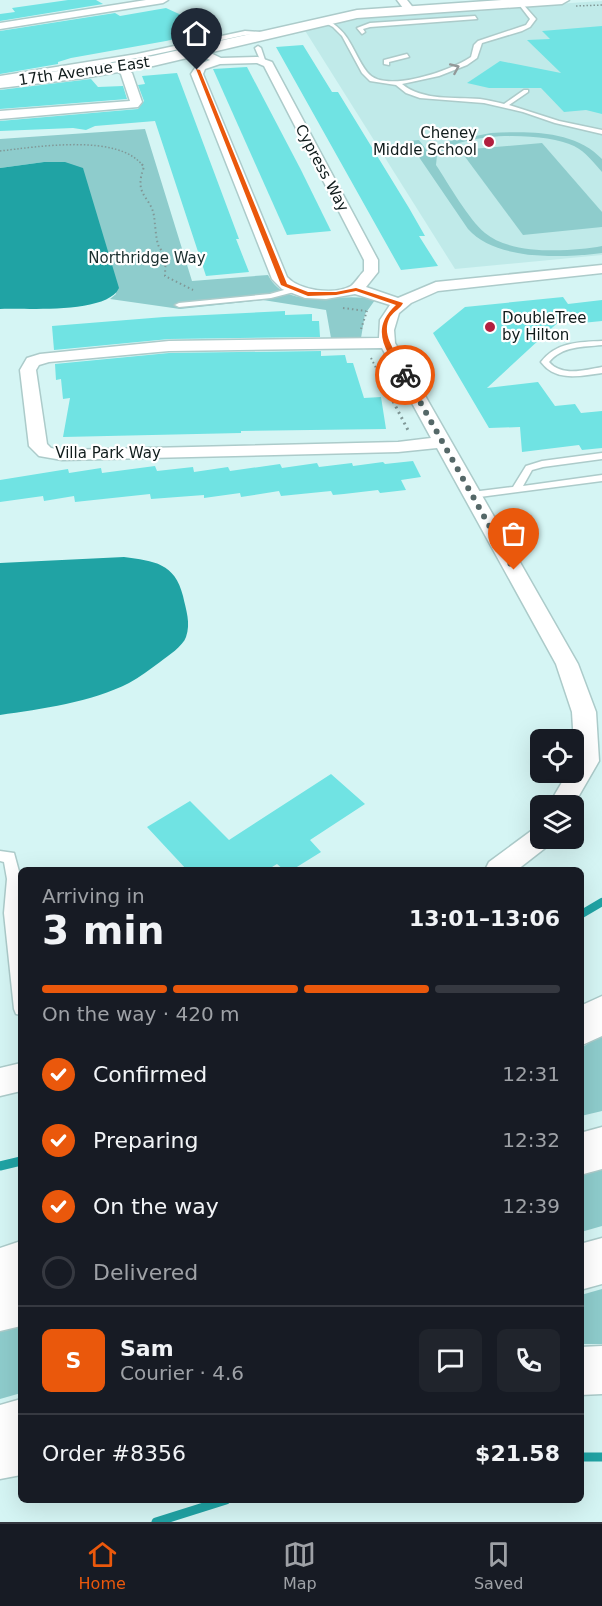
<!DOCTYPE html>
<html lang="en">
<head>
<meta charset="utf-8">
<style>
  body { margin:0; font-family:"DejaVu Sans",sans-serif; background:#20242c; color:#f1f3f6; height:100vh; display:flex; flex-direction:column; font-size:22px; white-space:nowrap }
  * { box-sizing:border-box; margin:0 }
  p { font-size:20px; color:#9ea1a6 }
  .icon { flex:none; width:33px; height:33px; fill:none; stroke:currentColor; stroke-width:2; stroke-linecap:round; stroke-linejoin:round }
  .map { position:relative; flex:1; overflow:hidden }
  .side { position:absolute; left:18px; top:867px; width:566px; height:636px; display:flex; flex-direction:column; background:#171b24; border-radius:9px; box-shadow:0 6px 24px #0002 }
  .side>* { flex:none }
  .fabs { position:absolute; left:530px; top:729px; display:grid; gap:12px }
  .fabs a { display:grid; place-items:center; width:54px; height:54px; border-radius:9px; background:#171b24; box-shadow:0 6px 24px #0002; font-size:30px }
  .pin { position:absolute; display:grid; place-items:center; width:51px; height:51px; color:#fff; margin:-62px -26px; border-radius:50% 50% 50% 0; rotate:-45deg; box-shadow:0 0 6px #0007 }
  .pin .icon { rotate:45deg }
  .courier { position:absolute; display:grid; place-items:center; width:60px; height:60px; margin:-30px; border:4px solid #ea580c; border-radius:50%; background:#fff; color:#222; box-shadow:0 2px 8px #0007 }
  .overview em { font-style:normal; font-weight:600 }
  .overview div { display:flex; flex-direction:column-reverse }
  .overview { display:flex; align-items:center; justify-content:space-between; height:102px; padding:0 24px }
  h1 { font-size:39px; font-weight:600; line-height:45px }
  .bar { display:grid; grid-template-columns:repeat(4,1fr); gap:9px 6px; align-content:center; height:72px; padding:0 24px }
  .bar i { height:8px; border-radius:4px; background:#363941 }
  .bar .active { background:#ea580c }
  .bar p { grid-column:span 4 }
  .line { display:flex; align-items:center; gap:15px; padding:0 24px; border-top:2px solid #363941 }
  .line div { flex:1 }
  .round { display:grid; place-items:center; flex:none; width:63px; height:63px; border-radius:9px; background:#20242c }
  ol { padding:0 24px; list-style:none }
  li { display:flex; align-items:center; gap:18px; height:66px }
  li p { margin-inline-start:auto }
  li .icon { padding:6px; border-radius:50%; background:#ea580c; color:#fff; stroke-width:4 }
  li:last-child { color:#9ea1a6 }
  li i { width:33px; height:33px; border:3px solid #363941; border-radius:50% }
  .dock { display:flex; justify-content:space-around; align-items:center; height:84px; border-top:2px solid #363941; background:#171b24; font-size:16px; color:#9ea1a6 }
  .dock a { display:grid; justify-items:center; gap:3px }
  .dock .active { color:#ea580c }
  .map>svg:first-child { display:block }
</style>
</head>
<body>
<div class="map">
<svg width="602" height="1522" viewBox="0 0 602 1522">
  <rect width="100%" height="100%" fill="#d5f5f4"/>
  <path fill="#c0eae9" d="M602 1V255L455 269 304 29 383 15Z"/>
  <g fill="#8ecccc">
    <path d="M145 129 192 281 268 275C288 314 342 290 375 300L365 314 361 338H331L326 310 263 300 180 309 110 299 116 294 44 162 0 168V139Z"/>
    <path d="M491 133C528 131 575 130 602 159V172C594 163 586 152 574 146 544 132 462 131 437 155L436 165C448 183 469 220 485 233 511 255 570 252 602 246V253C564 258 496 261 468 229L408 141 419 140 428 152 449 141Z"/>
    <path d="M542 143 602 212V227L523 235 460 150Z"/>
    <path d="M602 1034V1111L581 1116 580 1049Z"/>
    <path d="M602 1165V1226L581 1232V1171Z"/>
    <path d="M602 1289V1344H581V1295Z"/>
    <path d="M21 1324V1393L0 1399V1330Z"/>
  </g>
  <g fill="#20a3a4">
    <path d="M44 162H65L83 168 119 288C107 314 27 308 0 309V168Z"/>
    <path d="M124 557C154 561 175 563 183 596 186 610 191 623 186 637 183 646 168 656 160 662 150 669 140 677 129 683 92 702 41 709 0 715V563Z"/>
  </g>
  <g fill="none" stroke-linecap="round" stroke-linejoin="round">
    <path stroke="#20a3a4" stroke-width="8" d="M580 915 602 902"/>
    <g stroke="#20a3a4" stroke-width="9">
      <path d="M0 1166 21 1161"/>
      <path d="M580 1457H602"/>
      <path d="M156 1522 226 1500"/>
    </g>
  </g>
  <g fill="#70e3e3">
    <path d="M68 0H96L103 4 0 21V14L15 12 12 8Z"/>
    <path d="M166 8 214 30 166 41 71 58 58 62V64L0 74V31L115 13 120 16Z"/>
    <path d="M602 26V114L586 110 564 112 541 88H489L467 83 500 61 561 73 527 40 550 39 542 31Z"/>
    <path d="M303 45 332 92H338L409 208 425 236H419L438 266 401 270 276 47Z"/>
    <path d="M247 67 301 170 331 231 287 235 213 69Z"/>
    <path d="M177 73 239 239H236L249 272 206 276 155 121 95 126 86 130 73 128 0 131V121L138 109 144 101 138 85 145 84 142 76Z"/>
    <path d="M91 79 98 87 123 86 127 99 0 109V90Z"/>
    <path d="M563 297 568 304 602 300V321L572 324 566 315 487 388 538 382 555 406 575 404 581 413 602 411V448L582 450 579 445 522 452 520 427 489 428 433 333 465 307Z"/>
    <path d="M285 311V315L312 314V321H319L320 337 169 339 54 350 52 326 164 317Z"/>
    <path d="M321 351V356L345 355 347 363H353L364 398 381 397 386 429 241 431V433L63 437 70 398 63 399 61 379 56 380 55 364 169 353Z"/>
    <path d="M413 461 421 477 401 480 406 490 380 493 378 490 344 494 333 495 331 491 281 496 279 491 241 497 240 493 204 498V495L151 499 150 494 75 502 74 496 44 501 43 496 0 502V480L68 469 69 473 101 468 102 473 155 466 157 471 193 467 194 472 228 467 230 471 280 464 282 468 317 463 319 467 352 463 353 466 383 462 385 464Z"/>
    <path d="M331 774 365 804 310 840 321 852 292 870H284L277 864 267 870H187L147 827 190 801 229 840Z"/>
  </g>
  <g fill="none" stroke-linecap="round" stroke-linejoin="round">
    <defs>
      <g id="lane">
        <path d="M517 2H521L536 19 530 27 522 31 482 43 477 58 467 65 439 76 402 84C422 101 455 97 480 99 488 100 496 102 504 104L524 90H528V92L509 105 559 121 602 130V134L555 123 523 112 484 103 420 98 406 93 396 85 370 81 362 73 342 36 333 27 320 20 325 19C351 32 351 50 367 72 384 95 452 70 471 57L474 45 478 41 526 25 530 19Z"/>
        <path d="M475 16 477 19 370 27 363 29 365 32 362 34 357 28 370 23Z"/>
        <path d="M245 31 276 33 245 35 137 58 0 80V76L137 54Z"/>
        <path d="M258 46 261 48 266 63 261 62 255 48Z"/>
        <path d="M407 54 409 57 389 62V65L384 64V60Z"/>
        <path d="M291 288H294V292L271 298 179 307 175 305 179 303 270 294Z"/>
        <path d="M602 341V345C583 347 562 346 549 362 562 377 585 370 602 367V373C580 376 556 382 541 362 556 342 579 342 602 341Z"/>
        <path d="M602 453V459L543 467 532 470 523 486 602 475V481L472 498 467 495 472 492 513 487 526 466 542 461Z"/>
        <path d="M0 851 14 853 21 879 18 913 21 943V1015L16 1014 14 1009 4 913 7 879 4 862 0 861Z"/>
      </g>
      <g id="street">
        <path d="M146 0H168L163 3 0 29V23Z"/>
        <path d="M397 0H407L415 10 406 12Z"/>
        <path d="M200 48 221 58 258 57 272 62 378 260V272L366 287 398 298 436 282 602 265V273L438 291 411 303 399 313 394 330 395 343 578 664 596 712 599 761 573 806H548L568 772H573L575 760 572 712 556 664 437 448 398 452 62 460 39 456 29 446 20 370 27 358 40 354 169 341 379 338 380 320 390 305 355 294 326 299 305 298 282 289 272 279 191 74 197 65 210 60 196 53V49ZM257 63 264 66 364 260V271C360 275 355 283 351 286 334 295 300 291 287 277L203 74 205 69 220 64ZM382 348 431 438 398 442 62 450 51 448 47 444 36 370 39 365 49 362 169 351Z"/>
        <path d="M119 64 132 73 142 102 138 107 0 119V111L130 101 121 74 113 67Z"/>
        <path d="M540 828V838H552L549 845 517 870H485L489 862 531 831Z"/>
        <path d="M21 1063V1091L0 1096V1068Z"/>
      </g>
      <path id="secondary" d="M502 0H569L562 4 357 18 153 66 84 78 0 88V78L84 68 153 56 357 10Z"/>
      <g id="highway">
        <path d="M602 996V1036L580 1046V1006Z"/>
        <path d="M602 1127V1169L580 1175V1133Z"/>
        <path d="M602 1238V1284L580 1290V1244Z"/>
        <path d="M21 1241V1326L0 1331V1248Z"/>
        <path d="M602 1346V1394L580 1395V1347Z"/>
        <path d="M21 1399V1475L0 1479V1405Z"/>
      </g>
    </defs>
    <use href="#lane" stroke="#accbca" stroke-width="3"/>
    <use href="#street" stroke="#accbca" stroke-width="3"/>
    <use href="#secondary" stroke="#accbca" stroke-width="3"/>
    <use href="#highway" stroke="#accbca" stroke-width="3"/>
    <g stroke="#809897" stroke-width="1.5" stroke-dasharray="1.5 2" stroke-linecap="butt">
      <path d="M576 6 602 5"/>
      <path d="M0 151C36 147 119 133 143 166"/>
    </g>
    <g stroke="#809897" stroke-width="2" stroke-dasharray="1.5 3" stroke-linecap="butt">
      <path d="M142 164 144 167C133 196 151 196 154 216 155 223 156 239 158 244 159 249 164 252 165 257 166 262 165 270 165 276L193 290"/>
      <path d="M343 308 366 311"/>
      <path d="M361 329 367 311"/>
      <path d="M371 358 383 382"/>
    </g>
    <path stroke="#809897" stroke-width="3" stroke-dasharray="2 4" stroke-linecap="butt" d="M382 380 409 432"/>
    <use href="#lane" fill="#fff" fill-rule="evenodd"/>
    <use href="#street" fill="#fff" fill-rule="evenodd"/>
    <use href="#secondary" fill="#fff" fill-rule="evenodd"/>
    <use href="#highway" fill="#fff" fill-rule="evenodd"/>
  </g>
  <defs><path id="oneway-chevron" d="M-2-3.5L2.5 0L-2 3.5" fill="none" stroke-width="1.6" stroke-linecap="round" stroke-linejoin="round" transform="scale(1.5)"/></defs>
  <use stroke="#939999" href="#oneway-chevron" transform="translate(455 68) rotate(-24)"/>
  <path fill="#ea580c" d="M196 69 200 70 287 284 308 292H336L356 288 403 303C401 308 394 311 390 317 378 339 404 358 407 377H402C386 350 369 330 396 305L356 291 336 295 308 296 281 285Z"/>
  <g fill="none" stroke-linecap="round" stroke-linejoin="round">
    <path stroke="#556868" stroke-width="6" stroke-dasharray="0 10.8" d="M405 375 514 570"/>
  </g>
  <g fill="#b21f3f" stroke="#fff" stroke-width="2">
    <circle cx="489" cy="142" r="6"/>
    <circle cx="490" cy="327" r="6"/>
  </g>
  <g text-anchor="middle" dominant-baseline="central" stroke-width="4.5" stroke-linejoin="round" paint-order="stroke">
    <g font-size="15" fill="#101c1c" stroke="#fff">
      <text transform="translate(84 71) rotate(-8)">17th Avenue East</text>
      <text transform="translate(322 168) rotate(62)">Cypress Way</text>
      <text x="108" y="453">Villa Park Way</text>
    </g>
    <g font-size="15" fill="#101c1c" stroke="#fff" text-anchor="end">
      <text x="477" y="133">Cheney<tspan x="477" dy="17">Middle School</tspan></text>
      <text x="502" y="318" text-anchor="start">DoubleTree<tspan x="502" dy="17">by Hilton</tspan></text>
    </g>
    <g font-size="15" fill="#1a2f2f" stroke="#fff">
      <text x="147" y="258">Northridge Way</text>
    </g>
  </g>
</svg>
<div class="fabs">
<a><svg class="icon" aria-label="locate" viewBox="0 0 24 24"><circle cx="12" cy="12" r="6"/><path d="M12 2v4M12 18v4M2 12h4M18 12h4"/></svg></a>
<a><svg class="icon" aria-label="layers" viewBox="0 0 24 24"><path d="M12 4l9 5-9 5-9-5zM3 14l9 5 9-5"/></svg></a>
</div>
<div class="pin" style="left:514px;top:570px;background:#ea580c"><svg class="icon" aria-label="bag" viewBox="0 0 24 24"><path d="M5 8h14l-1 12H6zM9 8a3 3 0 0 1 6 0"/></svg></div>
<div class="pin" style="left:197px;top:70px;background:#1f2937"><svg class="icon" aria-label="home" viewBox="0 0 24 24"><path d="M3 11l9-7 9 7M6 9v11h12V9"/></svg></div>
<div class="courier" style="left:405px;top:375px"><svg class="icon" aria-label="bike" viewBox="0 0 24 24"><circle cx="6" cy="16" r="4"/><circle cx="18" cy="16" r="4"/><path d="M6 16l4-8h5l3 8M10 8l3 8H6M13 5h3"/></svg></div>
<section class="side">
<div class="overview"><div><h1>3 min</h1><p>Arriving in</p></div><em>13:01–13:06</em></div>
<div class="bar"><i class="active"></i><i class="active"></i><i class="active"></i><i></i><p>On the way · 420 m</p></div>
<ol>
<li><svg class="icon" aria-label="check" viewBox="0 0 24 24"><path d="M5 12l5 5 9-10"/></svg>Confirmed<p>12:31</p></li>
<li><svg class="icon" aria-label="check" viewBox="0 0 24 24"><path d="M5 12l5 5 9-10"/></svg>Preparing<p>12:32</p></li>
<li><svg class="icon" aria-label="check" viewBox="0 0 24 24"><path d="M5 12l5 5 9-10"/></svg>On the way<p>12:39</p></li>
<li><i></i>Delivered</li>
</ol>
<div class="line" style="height:108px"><b class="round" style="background:#ea580c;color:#fff">S</b><div><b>Sam</b><p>Courier · 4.6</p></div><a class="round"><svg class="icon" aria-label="chat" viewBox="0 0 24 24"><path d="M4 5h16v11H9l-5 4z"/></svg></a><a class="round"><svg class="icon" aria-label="phone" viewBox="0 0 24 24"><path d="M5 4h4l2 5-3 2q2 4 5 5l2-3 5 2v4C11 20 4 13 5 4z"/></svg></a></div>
<div class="line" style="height:78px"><div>Order #8356</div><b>$21.58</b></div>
</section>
</div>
<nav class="dock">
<a class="active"><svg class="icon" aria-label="home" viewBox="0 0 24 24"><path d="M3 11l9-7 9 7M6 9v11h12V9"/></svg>Home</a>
<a><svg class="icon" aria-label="map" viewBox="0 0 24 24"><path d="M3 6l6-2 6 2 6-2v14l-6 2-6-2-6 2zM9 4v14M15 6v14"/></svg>Map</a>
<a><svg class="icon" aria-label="saved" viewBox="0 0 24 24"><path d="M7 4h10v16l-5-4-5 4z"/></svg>Saved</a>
</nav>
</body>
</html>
